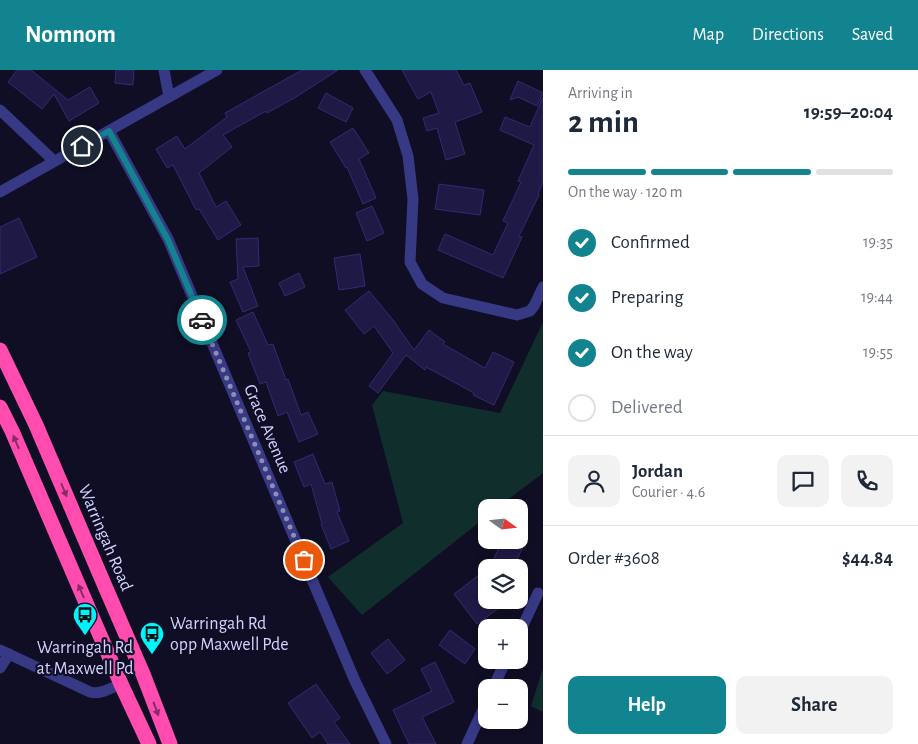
<!DOCTYPE html>
<html lang="en">
<head>
<meta charset="utf-8">
<style>
  body { margin:0; font-family:"Alegreya Sans",sans-serif; background:#f2f2f3; color:#1f2937; height:100vh; display:flex; flex-direction:column; font-size:19px; white-space:nowrap }
  * { box-sizing:border-box; margin:0 }
  p { font-size:16px; color:#747a83 }
  .icon { flex:none; width:28px; height:28px; fill:none; stroke:currentColor; stroke-width:2; stroke-linecap:round; stroke-linejoin:round }
  .map { position:relative; flex:1; overflow:hidden }
  .side { display:flex; flex-direction:column; background:#fff; width:375px }
  .side>* { flex:none }
  .needle { width:32px; rotate:105deg }
  .controls { position:absolute; left:478px; top:429px; display:grid; gap:10px }
  .controls a { display:grid; place-items:center; width:50px; height:50px; border-radius:10px; background:#fff; box-shadow:0 2px 8px #0003; font-size:25px }
  .pin { position:absolute; display:grid; place-items:center; width:42px; height:42px; color:#fff; margin:-21px; border:2px solid #fff; border-radius:50%; box-shadow:0 1px 5px #0007 }
  .courier { position:absolute; display:grid; place-items:center; width:50px; height:50px; margin:-25px; border:4px solid #118490; border-radius:50%; background:#fff; color:#222; box-shadow:0 1px 6px #0007 }
  .overview em { font-style:normal; font-weight:700 }
  .overview div { display:flex; flex-direction:column-reverse }
  .overview { display:flex; align-items:center; justify-content:space-between; height:85px; padding:0 25px }
  h1 { font-size:32px; font-weight:700; line-height:38px }
  .bar { display:grid; grid-template-columns:repeat(4,1fr); gap:8px 5px; align-content:center; height:60px; padding:0 25px }
  .bar i { height:6px; border-radius:4px; background:#e0e1e3 }
  .bar .current { background:#118490 }
  .bar p { grid-column:span 4 }
  .line { display:flex; align-items:center; gap:12px; padding:0 25px; border-top:1px solid #e0e1e3 }
  .line div { flex:1 }
  .round { display:grid; place-items:center; flex:none; width:52px; height:52px; border-radius:10px; background:#f2f2f3 }
  ol { padding:0 25px; list-style:none }
  li { display:flex; align-items:center; gap:15px; height:55px }
  li p { margin-inline-start:auto }
  li .icon { padding:5px; border-radius:50%; background:#118490; color:#fff; stroke-width:4 }
  li:last-child { color:#747a83 }
  li i { width:28px; height:28px; border:2px solid #e0e1e3; border-radius:50% }
  .button { display:flex; gap:10px; margin-top:auto; padding:10px 25px }
  .button a { flex:1; height:58px; border-radius:10px; background:#118490; color:#fff; font-size:20px; font-weight:700; line-height:58px; text-align:center }
  .button a+a { background:#f2f2f3; color:#1f2937 }
  header { display:flex; align-items:center; gap:30px; box-sizing:border-box; height:70px; padding:0 25px; background:#118490; color:#fff }
  header strong { font-size:24px }
  nav { display:flex; gap:28px; margin-inline-start:auto; font-size:18px }
  main { display:flex; flex:1; min-height:0 }
  .map>svg:first-child { display:block }
</style>
</head>
<body>
<header>
<strong>Nomnom</strong>
<nav><a>Map</a><a>Directions</a><a>Saved</a></nav>
</header>
<main>
<div class="map">
<svg width="543" height="674" viewBox="0 0 543 674">
  <rect width="100%" height="100%" fill="#100e24"/>
  <g fill="#102f2c">
    <path d="M543 252V403L498 437 486 438V447L362 545 328 507 403 453 372 335 383 321 500 343Z"/>
    <path d="M543 598V642L531 636Z"/>
  </g>
  <g fill="#1f1946" stroke="#342a73">
    <path d="M17 0H31L68 30 90 17 99 33 69 51 54 24 42 39 8 12Z"/>
    <path d="M116 0H134L133 15 115 13Z"/>
    <path d="M302 0H338L296 27 267 43 266 41 223 65 232 77 199 103 216 137 226 131 241 155 218 170 199 139 196 140 173 95 167 98 156 79 177 66 185 79 227 47 225 43Z"/>
    <path d="M402 0H456L464 15 470 13 482 42 455 52 465 84 446 90 437 58 427 61 423 48 439 43 431 22 418 29Z"/>
    <path d="M518 11 543 23 537 36 518 27 510 30Z"/>
    <path d="M326 23 353 38 346 52 318 38Z"/>
    <path d="M543 27V112L538 124 539 125 519 166 522 167 503 208 438 180 445 164 493 185 508 153 503 151 521 112 518 111 534 75 500 60 505 47 530 57Z"/>
    <path d="M353 58 369 83 359 89 376 128 363 134 347 97 346 98 330 72Z"/>
    <path d="M439 114 484 120 480 145 435 139Z"/>
    <path d="M372 136 384 163 367 171 356 143Z"/>
    <path d="M19 148 37 187 0 204V157Z"/>
    <path d="M258 168 259 196 243 197 258 236 243 242 230 212 238 209 236 169Z"/>
    <path d="M360 184 365 216 339 220 334 188Z"/>
    <path d="M299 203 305 217 285 226 279 213Z"/>
    <path d="M369 221 393 250 414 280 429 260 445 272 443 274 485 298 493 282 514 292 494 335 473 325 474 323 426 297V298L425 300 406 285 378 323 369 316 393 283 374 256 364 264 345 240Z"/>
    <path d="M253 242 268 275 273 274 286 310 288 309 301 345 308 342 318 364 299 372 287 342 278 346 266 312 260 314 248 283 251 282 236 250Z"/>
    <path d="M313 384 325 414 332 412 340 441 337 442 349 471 331 479 321 454H322L311 414 304 417 294 392Z"/>
    <path d="M502 470H509L523 477 513 498H490Z"/>
    <path d="M479 505 486 516V530H510L477 554 454 524Z"/>
    <path d="M450 560 475 579 465 594 439 575Z"/>
    <path d="M388 569 405 590 387 604 371 583Z"/>
    <path d="M435 592 454 632 422 647 436 674H409L393 640 432 621 421 599Z"/>
    <path d="M316 614 340 648 334 652 350 674H328L320 662 312 668 288 633Z"/>
  </g>
  <g fill="none" stroke-linecap="round" stroke-linejoin="round">
    <g stroke="#373985" stroke-width="11">
      <path d="M164 0 169 27"/>
      <path d="M365 0 397 50 408 86 413 129 410 192 422 214 443 228 517 245 530 241 534 236 543 217"/>
      <path d="M0 40 54 91"/>
      <path d="M109 61 168 169 355 611 386 674"/>
      <path d="M0 122 217 0"/>
      <path d="M519 564 538 523"/>
      <path d="M0 580 90 622C100 625 111 618 121 614"/>
      <path d="M0 598 9 584"/>
      <path d="M493 618 506 590"/>
      <path d="M467 674 486 633"/>
    </g>
    <g stroke="#ff4cae" stroke-width="15">
      <path d="M0 280 36 355 101 507 143 604 170 674"/>
      <path d="M0 337 12 361 121 614 149 674"/>
    </g>
  </g>
  <defs><path id="oneway-solid" d="M-6-.8H1V-3.2L6.5 0L1 3.2V.8H-6Z" transform="scale(1.25)"/></defs>
  <g fill="#882d69">
    <use href="#oneway-solid" transform="translate(16 372) rotate(-113)"/>
    <use href="#oneway-solid" transform="translate(64 420) rotate(67)"/>
    <use href="#oneway-solid" transform="translate(81 521) rotate(-113)"/>
    <use href="#oneway-solid" transform="translate(156 639) rotate(70)"/>
  </g>
  <g fill="none" stroke-linecap="round" stroke-linejoin="round">
    <path stroke="#8f8db2" stroke-width="5" stroke-dasharray="0 9" d="M202 250 304 490"/>
    <path stroke="#118490" stroke-width="6" d="M82 76 109 61 168 170 202 250"/>
  </g>
  <defs>
    <symbol id="bus-pin" viewBox="-11 -11 22 30"><path d="M0 17L-7.5 6A9.5 9.5 0 1 1 7.5 6Z" fill="#00f4fc" stroke="#100e24"/><path d="M-5-6H5V4H4V6H2V4H-2V6H-4V4H-5ZM-3.5-4V0h7V-4ZM-3.5 1.2v1.5H-2V1.2ZM2 1.2v1.5H3.5V1.2Z" fill="#111"/></symbol>
  </defs>
  <g fill-rule="evenodd">
    <use href="#bus-pin" x="71" y="531" width="28" height="38"/>
    <use href="#bus-pin" x="138" y="550" width="28" height="38"/>
  </g>
  <g text-anchor="middle" dominant-baseline="central" stroke-width="4.5" stroke-linejoin="round" paint-order="stroke">
    <g font-size="18" fill="#d3d1ff" stroke="#100e24">
      <text transform="translate(267 359) rotate(67)">Grace Avenue</text>
      <text transform="translate(105 468) rotate(67)">Warringah Road</text>
    </g>
    <g font-size="18" fill="#d3d1ff" stroke="#100e24" text-anchor="start">
      <text x="170" y="554">Warringah Rd<tspan x="170" dy="21">opp Maxwell Pde</tspan></text>
      <text x="85" y="578" text-anchor="middle">Warringah Rd<tspan x="85" dy="21">at Maxwell Pd</tspan></text>
    </g>
  </g>
</svg>
<div class="controls">
<a><svg class="needle" viewBox="-14 -14 28 28"><path d="M0-13l5 13h-10z" fill="#e53935"/><path d="M0 13l5-13h-10z" fill="#747a83"/></svg></a>
<a><svg class="icon" aria-label="layers" viewBox="0 0 24 24"><path d="M12 4l9 5-9 5-9-5zM3 14l9 5 9-5"/></svg></a>
<a>+</a>
<a>−</a>
</div>
<div class="pin" style="left:304px;top:490px;background:#ea580c"><svg class="icon" aria-label="bag" viewBox="0 0 24 24"><path d="M5 8h14l-1 12H6zM9 8a3 3 0 0 1 6 0"/></svg></div>
<div class="pin" style="left:82px;top:76px;background:#1f2937"><svg class="icon" aria-label="home" viewBox="0 0 24 24"><path d="M3 11l9-7 9 7M6 9v11h12V9"/></svg></div>
<div class="courier" style="left:202px;top:250px"><svg class="icon" aria-label="car" viewBox="0 0 24 24"><path d="M5 17H2v-5l4-1 3-4h7l3 4 3 1v5h-3M9 17h6M6 11h13"/><circle cx="7" cy="17" r="2"/><circle cx="17" cy="17" r="2"/></svg></div>
</div>
<section class="side">
<div class="overview"><div><h1>2 min</h1><p>Arriving in</p></div><em>19:59–20:04</em></div>
<div class="bar"><i class="current"></i><i class="current"></i><i class="current"></i><i></i><p>On the way · 120 m</p></div>
<ol>
<li><svg class="icon" aria-label="check" viewBox="0 0 24 24"><path d="M5 12l5 5 9-10"/></svg>Confirmed<p>19:35</p></li>
<li><svg class="icon" aria-label="check" viewBox="0 0 24 24"><path d="M5 12l5 5 9-10"/></svg>Preparing<p>19:44</p></li>
<li><svg class="icon" aria-label="check" viewBox="0 0 24 24"><path d="M5 12l5 5 9-10"/></svg>On the way<p>19:55</p></li>
<li><i></i>Delivered</li>
</ol>
<div class="line" style="height:90px"><a class="round"><svg class="icon" aria-label="person" viewBox="0 0 24 24"><circle cx="12" cy="8" r="4"/><path d="M4 21q1-7 8-7t8 7"/></svg></a><div><b>Jordan</b><p>Courier · 4.6</p></div><a class="round"><svg class="icon" aria-label="chat" viewBox="0 0 24 24"><path d="M4 5h16v11H9l-5 4z"/></svg></a><a class="round"><svg class="icon" aria-label="phone" viewBox="0 0 24 24"><path d="M5 4h4l2 5-3 2q2 4 5 5l2-3 5 2v4C11 20 4 13 5 4z"/></svg></a></div>
<div class="line" style="height:65px"><div>Order #3608</div><b>$44.84</b></div>
<div class="button"><a>Help</a><a>Share</a></div>
</section>
</main>
</body>
</html>
